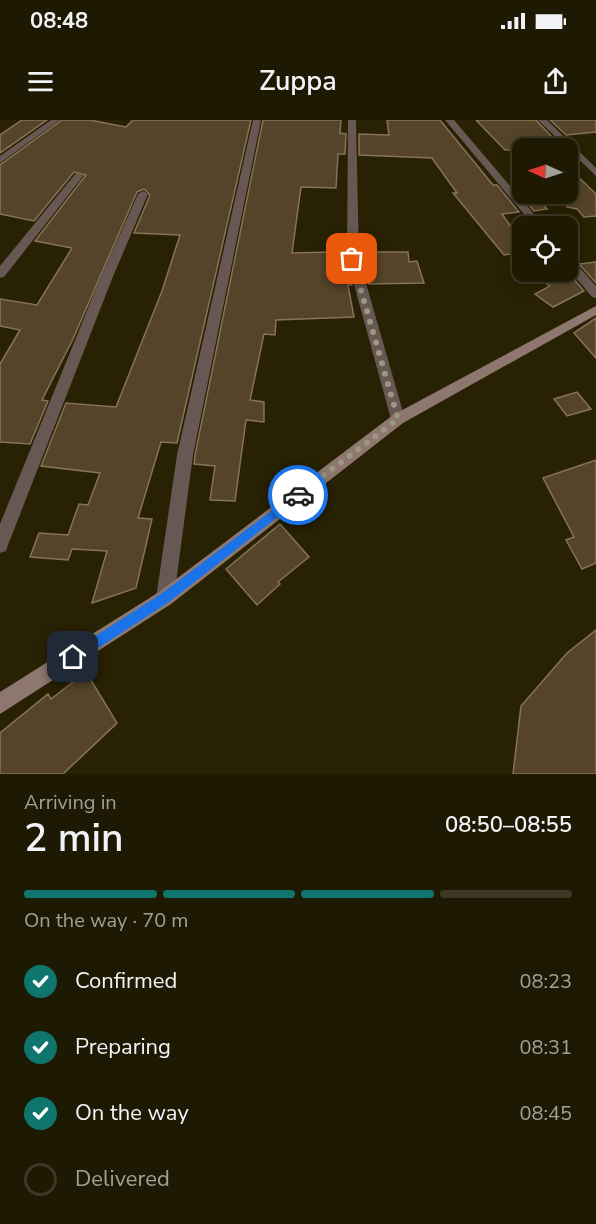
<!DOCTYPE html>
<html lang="en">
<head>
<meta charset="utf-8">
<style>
  body { margin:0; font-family:"Nunito Sans",sans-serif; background:#26220c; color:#f1f3f6; height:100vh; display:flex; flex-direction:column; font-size:22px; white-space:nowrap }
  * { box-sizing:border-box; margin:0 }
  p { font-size:20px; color:#a1a099 }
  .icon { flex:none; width:33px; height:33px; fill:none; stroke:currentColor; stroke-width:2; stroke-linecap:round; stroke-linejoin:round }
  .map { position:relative; height:654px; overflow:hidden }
  .details { display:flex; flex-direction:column; background:#1e1902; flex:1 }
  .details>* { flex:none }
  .needle { width:39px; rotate:273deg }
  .controls { position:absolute; left:512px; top:18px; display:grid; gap:12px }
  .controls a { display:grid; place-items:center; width:66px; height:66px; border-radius:12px; background:#1e1902; box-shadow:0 3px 15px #0003,0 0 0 2px #3c3824; font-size:30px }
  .pin { position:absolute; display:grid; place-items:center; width:51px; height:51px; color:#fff; margin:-26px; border-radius:12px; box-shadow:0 3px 9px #0006 }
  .courier { position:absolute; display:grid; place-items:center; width:60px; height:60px; margin:-30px; border:4px solid #1a73e8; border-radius:50%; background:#fff; color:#222; box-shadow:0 2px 8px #0007 }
  .head em { font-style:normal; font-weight:600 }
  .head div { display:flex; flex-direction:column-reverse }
  .head { display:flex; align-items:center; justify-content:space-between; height:102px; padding:0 24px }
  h1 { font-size:39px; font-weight:600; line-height:45px }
  .bar { display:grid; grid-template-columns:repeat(4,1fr); gap:9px 6px; align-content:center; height:72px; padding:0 24px }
  .bar i { height:8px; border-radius:4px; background:#3c3824 }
  .bar .on { background:#0f766e }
  .bar p { grid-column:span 4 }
  ol { padding:0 24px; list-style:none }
  li { display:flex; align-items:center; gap:18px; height:66px }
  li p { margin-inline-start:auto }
  li .icon { padding:6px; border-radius:50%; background:#0f766e; color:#fff; stroke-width:4 }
  li:last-child { color:#a1a099 }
  li i { width:33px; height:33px; border:3px solid #3c3824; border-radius:50% }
  .status { display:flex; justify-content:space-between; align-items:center; height:42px; padding:0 30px; background:#1e1902; direction:ltr }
  .status svg { height:16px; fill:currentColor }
  header { display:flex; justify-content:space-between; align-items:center; height:78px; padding:0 24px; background:#1e1902; font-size:27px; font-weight:600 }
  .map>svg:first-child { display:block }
</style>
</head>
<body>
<div class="status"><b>08:48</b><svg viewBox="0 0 49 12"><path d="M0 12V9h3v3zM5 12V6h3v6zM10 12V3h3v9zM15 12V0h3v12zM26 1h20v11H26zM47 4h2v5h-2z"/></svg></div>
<header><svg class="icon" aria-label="menu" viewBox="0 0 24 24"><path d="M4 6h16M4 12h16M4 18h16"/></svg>Zuppa<svg class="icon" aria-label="share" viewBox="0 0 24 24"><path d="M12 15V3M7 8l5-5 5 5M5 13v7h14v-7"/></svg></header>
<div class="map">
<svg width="596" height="654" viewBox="0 0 596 654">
  <rect width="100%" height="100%" fill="#282103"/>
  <g fill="#55442a" stroke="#867358" stroke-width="1.5">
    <path d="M22 0H47L0 33V15Z"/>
    <path d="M62 0H90L126 7 133 0H251L177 323 161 322 138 398 152 399 136 468 92 483 107 431 72 429 68 440 30 437 39 413 68 415 79 384 88 385 100 353 41 346 66 283 116 287 162 171 180 115 134 113 150 75 144 69 137 72 73 219 42 280 48 281 30 324 0 322V244L20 210 0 206V179L37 185 72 128 35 121 86 55 74 52 34 101 0 94V45Z"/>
    <path d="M263 0H341L340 13 346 14 345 34H338L336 68 301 67 292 133 330 132 331 144 346 143 352 165H348L354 197 276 200 275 215 264 214 250 280 264 282V302L246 300 235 381 210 380 215 346 194 344 195 335Z"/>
    <path d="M387 0H440L493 65H497L519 92 502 94 522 122V132L504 135 453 73H457L432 38 359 35V14L389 15Z"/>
    <path d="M476 0H536L552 17H548L559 28 505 30Z"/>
    <path d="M550 0H596V12L566 15Z"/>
    <path d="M567 46 596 74V96L584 97 577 89 567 87Z"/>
    <path d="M522 63V74H535L547 89 534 91 511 64Z"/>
    <path d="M367 132H408L409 142 417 141 424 163 369 164 362 143H369Z"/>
    <path d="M596 142V163L579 144Z"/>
    <path d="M567 151 584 171 553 187 535 174 550 166 544 162Z"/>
    <path d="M596 198V238L574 213Z"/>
    <path d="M577 272 591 289 567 296 554 279Z"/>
    <path d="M596 340V443L582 449 566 420 574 417 543 358Z"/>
    <path d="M280 404 309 437 278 462 280 464 257 485 226 449Z"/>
    <path d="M596 510V654H513L521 586 567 533Z"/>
    <path d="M86 552 117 603 63 654H0V613L48 574 51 579Z"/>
  </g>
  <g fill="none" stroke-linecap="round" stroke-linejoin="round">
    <g fill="#675853" fill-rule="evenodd">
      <path d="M51 0H60L0 43V36Z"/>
      <path d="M253 0H261L193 335 174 478 171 484 165 487 159 484 156 478 177 335Z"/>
      <path d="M348 0H356L359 139 405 299 403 303H393L391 299 347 139Z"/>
      <path d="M445 0H454L544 106H534Z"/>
      <path d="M538 0H547L596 48V56Z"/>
      <path d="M76 53 84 55 4 157 0 158V146Z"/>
      <path d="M143 71 148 74 112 159 8 425 6 431 0 433V404L100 159 138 74Z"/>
      <path d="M567 137 571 138 596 166V178L592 177 567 147Z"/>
    </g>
    <path fill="#8e776f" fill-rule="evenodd" d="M596 186V195L403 303 171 484 0 594V572L159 472 393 295Z"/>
  </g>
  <path fill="#1a73e8" d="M298 371 303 375 302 378 169 482 78 541 73 543 69 541 67 537 69 533 161 474Z"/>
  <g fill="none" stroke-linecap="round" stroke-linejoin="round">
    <path stroke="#9c9782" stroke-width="6" stroke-dasharray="0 10.8" d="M298 375 398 299 352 139"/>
  </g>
</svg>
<div class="controls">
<a><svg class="needle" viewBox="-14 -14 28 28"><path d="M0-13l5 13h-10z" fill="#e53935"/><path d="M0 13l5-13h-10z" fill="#a1a099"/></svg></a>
<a><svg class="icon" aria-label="locate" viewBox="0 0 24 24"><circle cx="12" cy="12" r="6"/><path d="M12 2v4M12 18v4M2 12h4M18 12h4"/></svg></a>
</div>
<div class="pin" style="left:352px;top:139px;background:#ea580c"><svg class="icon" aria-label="bag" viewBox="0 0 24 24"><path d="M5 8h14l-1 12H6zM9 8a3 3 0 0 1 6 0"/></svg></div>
<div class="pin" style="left:73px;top:537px;background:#1f2937"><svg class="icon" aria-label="home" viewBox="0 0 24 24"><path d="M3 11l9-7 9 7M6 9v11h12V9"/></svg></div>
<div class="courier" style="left:298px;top:375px"><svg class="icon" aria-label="car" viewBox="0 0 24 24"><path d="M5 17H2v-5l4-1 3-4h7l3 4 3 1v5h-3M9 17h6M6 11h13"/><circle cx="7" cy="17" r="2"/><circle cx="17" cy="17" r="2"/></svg></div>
</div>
<section class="details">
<div class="head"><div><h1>2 min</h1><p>Arriving in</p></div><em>08:50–08:55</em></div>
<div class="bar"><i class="on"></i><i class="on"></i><i class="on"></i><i></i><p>On the way · 70 m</p></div>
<ol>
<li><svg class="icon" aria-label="check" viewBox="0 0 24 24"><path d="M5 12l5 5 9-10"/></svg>Confirmed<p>08:23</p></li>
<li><svg class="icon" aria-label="check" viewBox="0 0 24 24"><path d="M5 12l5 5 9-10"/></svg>Preparing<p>08:31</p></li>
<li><svg class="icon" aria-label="check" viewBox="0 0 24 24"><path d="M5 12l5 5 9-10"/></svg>On the way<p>08:45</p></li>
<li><i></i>Delivered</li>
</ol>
</section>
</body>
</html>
